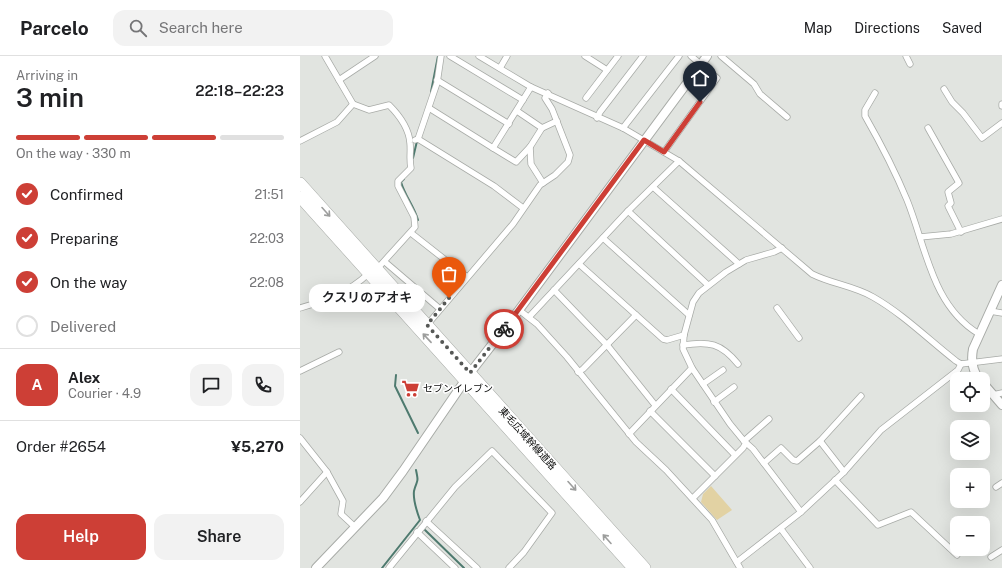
<!DOCTYPE html>
<html lang="en">
<head>
<meta charset="utf-8">
<style>
  body { margin:0; font-family:"Public Sans","Noto Sans JP",sans-serif; background:#f2f2f2; color:#202124; height:100vh; display:flex; flex-direction:column; font-size:15px; white-space:nowrap }
  * { box-sizing:border-box; margin:0 }
  p { font-size:13px; color:#757577 }
  .icon { flex:none; width:22px; height:22px; fill:none; stroke:currentColor; stroke-width:2; stroke-linecap:round; stroke-linejoin:round }
  .map { position:relative; flex:1; overflow:hidden }
  .details { display:flex; flex-direction:column; background:#fff; width:300px }
  .details>* { flex:none }
  .fabs { position:absolute; left:650px; top:316px; display:grid; gap:8px }
  .fabs a { display:grid; place-items:center; width:40px; height:40px; border-radius:8px; background:#fff; box-shadow:0 4px 16px #0002; font-size:20px }
  .pin { position:absolute; display:grid; place-items:center; width:34px; height:34px; color:#fff; margin:-41px -17px; border-radius:50% 50% 50% 0; rotate:-45deg; box-shadow:0 0 4px #0007 }
  .pin .icon { rotate:45deg }
  .courier { position:absolute; display:grid; place-items:center; width:40px; height:40px; margin:-20px; border:3px solid #cd3f36; border-radius:50%; background:#fff; color:#222; box-shadow:0 1px 5px #0007 }
  .bubble { position:absolute; height:28px; border-radius:12px; background:#fff; box-shadow:0 4px 16px #0002; font-size:13px; font-weight:600; line-height:28px; text-align:center }
  .overview em { font-style:normal; font-weight:600 }
  .overview div { display:flex; flex-direction:column-reverse }
  .overview { display:flex; align-items:center; justify-content:space-between; height:68px; padding:0 16px }
  h1 { font-size:26px; font-weight:600; line-height:30px }
  .bar { display:grid; grid-template-columns:repeat(4,1fr); gap:6px 4px; align-content:center; height:48px; padding:0 16px }
  .bar i { height:5px; border-radius:3px; background:#e0e0e0 }
  .bar .selected { background:#cd3f36 }
  .bar p { grid-column:span 4 }
  .line { display:flex; align-items:center; gap:10px; padding:0 16px; border-top:1px solid #e0e0e0 }
  .line div { flex:1 }
  .round { display:grid; place-items:center; flex:none; width:42px; height:42px; border-radius:12px; background:#f2f2f2 }
  ol { padding:0 16px; list-style:none }
  li { display:flex; align-items:center; gap:12px; height:44px }
  li p { margin-inline-start:auto }
  li .icon { padding:4px; border-radius:50%; background:#cd3f36; color:#fff; stroke-width:4 }
  li:last-child { color:#757577 }
  li i { width:22px; height:22px; border:2px solid #e0e0e0; border-radius:50% }
  .primary-button { display:flex; gap:8px; margin-top:auto; padding:8px 16px }
  .primary-button a { flex:1; height:46px; border-radius:12px; background:#cd3f36; color:#fff; font-size:16px; font-weight:600; line-height:46px; text-align:center }
  .primary-button a+a { background:#f2f2f2; color:#202124 }
  header { display:flex; align-items:center; gap:24px; box-sizing:border-box; height:56px; padding:0 20px; background:#fff; border-bottom:1px solid #e0e0e0 }
  header strong { font-size:19px }
  nav { display:flex; gap:22px; margin-inline-start:auto; font-size:14px }
  .search { width:280px; height:36px; background:#f2f2f2; display:flex; align-items:center; gap:10px; box-sizing:border-box; padding:0 14px; border-radius:12px; color:#757577; font-size:15px }
  main { display:flex; flex:1; min-height:0 }
  .map>svg:first-child { display:block }
</style>
</head>
<body>
<header>
<strong>Parcelo</strong>
<div class="search"><svg class="icon" aria-label="search" viewBox="0 0 24 24"><circle cx="10" cy="10" r="6"/><path d="M15 15l6 6"/></svg>Search here</div>
<nav><a>Map</a><a>Directions</a><a>Saved</a></nav>
</header>
<main>
<section class="details">
<div class="overview"><div><h1>3 min</h1><p>Arriving in</p></div><em>22:18–22:23</em></div>
<div class="bar"><i class="selected"></i><i class="selected"></i><i class="selected"></i><i></i><p>On the way · 330 m</p></div>
<ol>
<li><svg class="icon" aria-label="check" viewBox="0 0 24 24"><path d="M5 12l5 5 9-10"/></svg>Confirmed<p>21:51</p></li>
<li><svg class="icon" aria-label="check" viewBox="0 0 24 24"><path d="M5 12l5 5 9-10"/></svg>Preparing<p>22:03</p></li>
<li><svg class="icon" aria-label="check" viewBox="0 0 24 24"><path d="M5 12l5 5 9-10"/></svg>On the way<p>22:08</p></li>
<li><i></i>Delivered</li>
</ol>
<div class="line" style="height:72px"><b class="round" style="background:#cd3f36;color:#fff">A</b><div><b>Alex</b><p>Courier · 4.9</p></div><a class="round"><svg class="icon" aria-label="chat" viewBox="0 0 24 24"><path d="M4 5h16v11H9l-5 4z"/></svg></a><a class="round"><svg class="icon" aria-label="phone" viewBox="0 0 24 24"><path d="M5 4h4l2 5-3 2q2 4 5 5l2-3 5 2v4C11 20 4 13 5 4z"/></svg></a></div>
<div class="line" style="height:52px"><div>Order #2654</div><b>¥5,270</b></div>
<div class="primary-button"><a>Help</a><a>Share</a></div>
</section>
<div class="map">
<svg width="702" height="512" viewBox="0 0 702 512">
  <rect width="100%" height="100%" fill="#e1e4e0"/>
  <path fill="#e2d2a3" d="M411 430 432 454 417 464 401 446 403 438Z"/>
  <g fill="none" stroke-linecap="round" stroke-linejoin="round">
    <g stroke="#4e7a6f" stroke-width="2">
      <path d="M131 36 138 0"/>
      <path d="M113 102 117 85"/>
      <path d="M104 123 101 126C105 140 114 150 118 164"/>
      <path d="M96 319 95 330 118 377"/>
      <path d="M125 474 164 512"/>
      <path d="M82 512 120 464C117 456 113 443 114 435 117 423 119 428 116 414"/>
    </g>
    <defs>
      <g id="street">
        <path d="M25 0 53 48 69 54 89 49C99 59 109 73 110 87 111 96 109 103 111 112L98 125V130L114 161 115 171 77 213"/>
        <path d="M150 0 223 44"/>
        <path d="M179 0 231 31 323 72 379 105 512 218C532 228 554 230 573 241 603 258 629 284 656 305L661 308 702 303"/>
        <path d="M285 0 307 14"/>
        <path d="M421 0 454 28 460 38 487 61"/>
        <path d="M606 0 610 8"/>
        <path d="M200 12 207 0"/>
        <path d="M39 24 75 0"/>
        <path d="M137 24 209 68"/>
        <path d="M644 33 652 46 663 57 682 82 702 67"/>
        <path d="M575 37 565 54V60C581 88 595 115 607 144 626 191 632 250 679 278"/>
        <path d="M286 42 318 0"/>
        <path d="M702 48V50"/>
        <path d="M129 52 193 92"/>
        <path d="M217 55 242 72"/>
        <path d="M297 62 300 56 343 0"/>
        <path d="M323 72 379 0"/>
        <path d="M628 72 659 127 648 136 651 147 648 150 661 176"/>
        <path d="M118 83 194 130 223 152"/>
        <path d="M115 84 118 83 137 27 141 0"/>
        <path d="M0 85 37 66 53 48"/>
        <path d="M230 91 216 106 193 92 231 31"/>
        <path d="M364 96 417 22 391 0"/>
        <path d="M243 127 231 108 230 91 242 72 257 65"/>
        <path d="M353 131 439 208"/>
        <path d="M328 155 408 229"/>
        <path d="M111 177 167 221"/>
        <path d="M620 181 651 178 702 163"/>
        <path d="M303 182 389 259"/>
        <path d="M482 192 474 196 446 204 426 216 399 237 393 246 384 279 383 293 392 312 430 368 444 385 453 393 501 456"/>
        <path d="M85 206 140 253"/>
        <path d="M279 208 363 283 367 284 384 279"/>
        <path d="M254 234 307 289 355 349"/>
        <path d="M0 252C25 245 49 236 68 218"/>
        <path d="M477 252 499 282"/>
        <path d="M219 254 237 268 267 301 336 386 366 414 412 464 440 512"/>
        <path d="M690 255 702 257"/>
        <path d="M229 261 328 155 379 105"/>
        <path d="M127 269 213 168 240 129 255 119 268 106 270 99 252 53 245 42 248 37"/>
        <path d="M383 289C409 285 421 287 438 308"/>
        <path d="M0 315 39 296"/>
        <path d="M278 316 283 313 336 259"/>
        <path d="M403 328 423 314"/>
        <path d="M371 333 435 399"/>
        <path d="M693 339 702 337"/>
        <path d="M414 346 434 331"/>
        <path d="M350 355 415 420"/>
        <path d="M329 378 392 312"/>
        <path d="M0 382 27 416 43 445 41 458 55 471"/>
        <path d="M444 385 469 363"/>
        <path d="M520 385 561 340"/>
        <path d="M464 407 481 392 493 404 497 405 520 385 544 416"/>
        <path d="M535 424 578 469 611 456 657 499"/>
        <path d="M696 431 702 427"/>
        <path d="M393 442 443 392 446 387"/>
        <path d="M0 446 27 416"/>
        <path d="M126 465 177 512"/>
        <path d="M481 473 510 512"/>
        <path d="M117 476 155 512"/>
        <path d="M691 501 702 494"/>
        <path d="M437 506 501 456 544 416 581 374 658 314 661 308"/>
        <path d="M89 512 155 431 192 395 252 457 224 496 209 512"/>
      </g>
      <g id="secondary">
        <path d="M679 323C672 314 671 304 673 293L702 229"/>
        <path d="M683 327 702 349"/>
        <path d="M16 512 83 442 103 415 170 317 219 254 407 0"/>
      </g>
      <g id="highway">
        <path d="M0 127 345 512"/>
        <path d="M0 141 333 512"/>
      </g>
    </defs>
    <use href="#street" stroke="#a8aba7" stroke-width="7"/>
    <use href="#secondary" stroke="#a8aba7" stroke-width="10"/>
    <use href="#highway" stroke="#a8aba7" stroke-width="12"/>
    <use href="#street" stroke="#fff" stroke-width="5.5"/>
    <use href="#secondary" stroke="#fff" stroke-width="8"/>
    <use href="#highway" stroke="#fff" stroke-width="11"/>
  </g>
  <defs><path id="oneway-shaft" d="M-6 0H5M1.5-3L5.5 0L1.5 3" fill="none" stroke-width="1.6" stroke-linecap="round" stroke-linejoin="round"/></defs>
  <g stroke="#9d9e9d">
    <use href="#oneway-shaft" transform="translate(26 156) rotate(48)"/>
    <use href="#oneway-shaft" transform="translate(127 282) rotate(-133)"/>
    <use href="#oneway-shaft" transform="translate(272 430) rotate(48)"/>
    <use href="#oneway-shaft" transform="translate(307 483) rotate(-132)"/>
  </g>
  <g fill="none" stroke-linecap="round" stroke-linejoin="round">
    <path stroke="#565856" stroke-width="4" stroke-dasharray="0 7.2" d="M149 242 127 269 170 317 204 273"/>
    <path stroke="#cd3f36" stroke-width="5" d="M204 273 344 84 364 96 400 46"/>
  </g>
  <defs>
    <symbol id="supermarket-bare" viewBox="-9 -9 18 18"><path d="M-6-5.5h2.5l.6 2H6L4.5 2H-2.5L-4.4-4H-6ZM-1.5 3.2a1.3 1.3 0 1 0 .1 0ZM3 3.2a1.3 1.3 0 1 0 .1 0Z" fill="#cd3f36" stroke="#fff" stroke-width="2.5" paint-order="stroke"/></symbol>
  </defs>
  <g fill-rule="evenodd">
    <use href="#supermarket-bare" x="98" y="320" width="25" height="25"/>
  </g>
  <g text-anchor="middle" dominant-baseline="central" stroke-width="3" stroke-linejoin="round" paint-order="stroke">
    <g font-size="10" fill="#0b0c0b" stroke="#fff" text-anchor="start">
      <text x="123" y="332">セブンイレブン</text>
    </g>
    <g font-size="10" fill="#0b0c0b" stroke="#fff">
      <text transform="translate(228 382) rotate(48)">東毛広域幹線道路</text>
    </g>
  </g>
</svg>
<div class="fabs">
<a><svg class="icon" aria-label="locate" viewBox="0 0 24 24"><circle cx="12" cy="12" r="6"/><path d="M12 2v4M12 18v4M2 12h4M18 12h4"/></svg></a>
<a><svg class="icon" aria-label="layers" viewBox="0 0 24 24"><path d="M12 4l9 5-9 5-9-5zM3 14l9 5 9-5"/></svg></a>
<a>+</a>
<a>−</a>
</div>
<div class="pin" style="left:149px;top:242px;background:#ea580c"><svg class="icon" aria-label="bag" viewBox="0 0 24 24"><path d="M5 8h14l-1 12H6zM9 8a3 3 0 0 1 6 0"/></svg></div>
<div class="pin" style="left:400px;top:46px;background:#1f2937"><svg class="icon" aria-label="home" viewBox="0 0 24 24"><path d="M3 11l9-7 9 7M6 9v11h12V9"/></svg></div>
<div class="courier" style="left:204px;top:273px"><svg class="icon" aria-label="bike" viewBox="0 0 24 24"><circle cx="6" cy="16" r="4"/><circle cx="18" cy="16" r="4"/><path d="M6 16l4-8h5l3 8M10 8l3 8H6M13 5h3"/></svg></div>
<div class="bubble" style="left:9px;top:228px;width:116px">クスリのアオキ</div>
</div>
</main>
</body>
</html>
